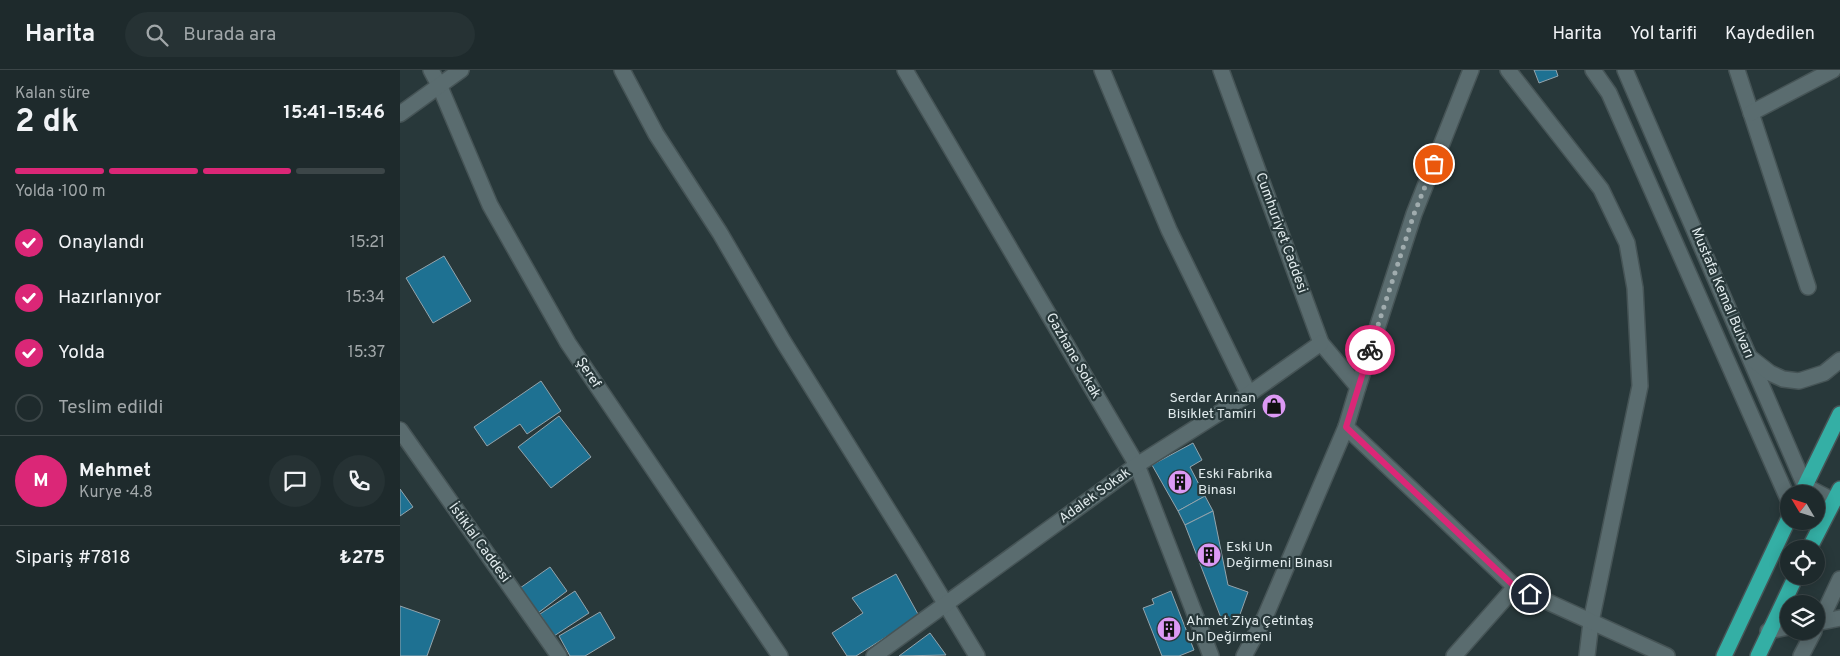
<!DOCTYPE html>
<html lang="tr">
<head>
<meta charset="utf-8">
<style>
  body { margin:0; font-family:Overpass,sans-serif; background:#263234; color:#f1f3f6; height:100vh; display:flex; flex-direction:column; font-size:19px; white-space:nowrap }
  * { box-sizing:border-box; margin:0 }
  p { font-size:16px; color:#a1a7a9 }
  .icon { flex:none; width:28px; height:28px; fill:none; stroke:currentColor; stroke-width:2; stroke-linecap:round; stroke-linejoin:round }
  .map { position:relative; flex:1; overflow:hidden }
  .sheet { display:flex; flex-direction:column; background:#1e2a2c; width:400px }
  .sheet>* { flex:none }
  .needle { width:32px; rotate:308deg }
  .tools { position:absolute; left:1380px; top:415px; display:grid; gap:10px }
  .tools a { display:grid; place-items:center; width:45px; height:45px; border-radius:50%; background:#1e2a2c; box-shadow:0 2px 12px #0003,0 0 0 1px #3c4648; font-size:25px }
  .pin { position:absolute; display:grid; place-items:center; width:42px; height:42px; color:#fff; margin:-21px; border:2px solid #fff; border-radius:50%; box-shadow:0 1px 5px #0007 }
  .courier { position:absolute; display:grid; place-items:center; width:50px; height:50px; margin:-25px; border:4px solid #db2777; border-radius:50%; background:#fff; color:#222; box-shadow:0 1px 6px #0007 }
  .head em { font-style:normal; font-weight:700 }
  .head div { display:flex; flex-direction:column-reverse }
  .head { display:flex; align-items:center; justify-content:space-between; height:85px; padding:0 15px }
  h1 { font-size:32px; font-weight:700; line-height:38px }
  .bar { display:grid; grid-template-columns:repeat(4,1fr); gap:8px 5px; align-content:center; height:60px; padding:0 15px }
  .bar i { height:6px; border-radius:4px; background:#3c4648 }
  .bar .selected { background:#db2777 }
  .bar p { grid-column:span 4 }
  .line { display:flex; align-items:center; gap:12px; padding:0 15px; border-top:1px solid #3c4648 }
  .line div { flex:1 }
  .round { display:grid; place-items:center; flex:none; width:52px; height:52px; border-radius:26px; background:#263234 }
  ol { padding:0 15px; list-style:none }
  li { display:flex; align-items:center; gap:15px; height:55px }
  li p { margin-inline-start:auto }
  li .icon { padding:5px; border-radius:50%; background:#db2777; color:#fff; stroke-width:4 }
  li:last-child { color:#a1a7a9 }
  li i { width:28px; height:28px; border:2px solid #3c4648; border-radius:50% }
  header { display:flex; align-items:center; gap:30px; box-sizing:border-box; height:70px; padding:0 25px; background:#1e2a2c; border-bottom:1px solid #3c4648 }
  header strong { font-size:24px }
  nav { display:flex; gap:28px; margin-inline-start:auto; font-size:18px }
  .search { width:350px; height:45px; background:#263234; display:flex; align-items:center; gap:12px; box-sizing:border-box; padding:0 18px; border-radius:28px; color:#a1a7a9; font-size:19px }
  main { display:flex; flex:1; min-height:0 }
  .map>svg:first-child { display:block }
</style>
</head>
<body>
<header>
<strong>Harita</strong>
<div class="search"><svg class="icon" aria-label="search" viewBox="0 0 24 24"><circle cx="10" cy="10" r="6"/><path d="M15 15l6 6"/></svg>Burada ara</div>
<nav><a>Harita</a><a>Yol tarifi</a><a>Kaydedilen</a></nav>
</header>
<main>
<section class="sheet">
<div class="head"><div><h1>2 dk</h1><p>Kalan süre</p></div><em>15:41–15:46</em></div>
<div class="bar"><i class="selected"></i><i class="selected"></i><i class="selected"></i><i></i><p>Yolda · 100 m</p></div>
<ol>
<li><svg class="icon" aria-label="check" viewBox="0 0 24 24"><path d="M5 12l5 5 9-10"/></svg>Onaylandı<p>15:21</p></li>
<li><svg class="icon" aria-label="check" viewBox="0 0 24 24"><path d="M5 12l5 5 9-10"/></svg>Hazırlanıyor<p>15:34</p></li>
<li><svg class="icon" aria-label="check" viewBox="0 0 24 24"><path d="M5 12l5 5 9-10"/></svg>Yolda<p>15:37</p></li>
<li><i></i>Teslim edildi</li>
</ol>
<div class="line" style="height:90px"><b class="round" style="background:#db2777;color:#fff">M</b><div><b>Mehmet</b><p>Kurye · 4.8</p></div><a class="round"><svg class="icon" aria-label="chat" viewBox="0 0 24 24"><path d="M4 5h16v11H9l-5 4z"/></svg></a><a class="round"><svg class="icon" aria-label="phone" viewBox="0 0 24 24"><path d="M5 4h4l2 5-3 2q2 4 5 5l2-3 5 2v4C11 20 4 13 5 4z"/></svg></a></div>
<div class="line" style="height:65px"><div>Sipariş #7818</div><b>₺275</b></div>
</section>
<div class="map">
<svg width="1440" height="586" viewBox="0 0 1440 586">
  <rect width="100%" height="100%" fill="#28383a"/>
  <g fill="#1e7192" stroke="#94a4ac">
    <path d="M1134 0H1156L1158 6 1139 13Z"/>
    <path d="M44 186 71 231 33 253 6 208Z"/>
    <path d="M141 311 161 341 127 364 120 354 87 376 74 357Z"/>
    <path d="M159 346 191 387 151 418 118 377Z"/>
    <path d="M793 373 802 390 790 397 805 426 778 441 752 395Z"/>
    <path d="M0 419 13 437 0 446Z"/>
    <path d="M805 426 813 441 785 455 778 441Z"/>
    <path d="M813 441 828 515 848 522 838 550 821 548 785 455Z"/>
    <path d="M150 497 167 521 138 543 120 518Z"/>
    <path d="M496 504 519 546 456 586H447L432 563 463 543 452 528Z"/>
    <path d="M175 521 189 543 154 566 140 544Z"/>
    <path d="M771 521 794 580 779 586H762L743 538 754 534 752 529Z"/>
    <path d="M0 536 40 550 27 586H0Z"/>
    <path d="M200 542 215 568 185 586H170L159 566Z"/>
    <path d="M530 563 546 585 499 586Z"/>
  </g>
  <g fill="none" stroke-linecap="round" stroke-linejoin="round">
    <defs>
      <g id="street">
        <path d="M31 0 40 17 90 135 168 273 380 586"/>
        <path d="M222 0 256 64 320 163 383 271 513 480 577 586"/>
        <path d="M505 0 737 395 811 586"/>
        <path d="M702 0 769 160 849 324"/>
        <path d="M821 0 921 273 958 317"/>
        <path d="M1108 0 1201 119 1227 173 1235 218 1240 316 1191 552 1187 586"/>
        <path d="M1337 0 1408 217"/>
        <path d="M1351 43 1433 0"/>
        <path d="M0 44 61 0"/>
        <path d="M946 357 1115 517 1267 586"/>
        <path d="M1420 552 1440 509"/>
        <path d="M474 586 737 395 849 324 921 273"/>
        <path d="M1054 586 1115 517"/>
      </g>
      <g id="secondary">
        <path d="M1193 0 1209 23 1389 431"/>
        <path d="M1225 0 1405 416 1434 431"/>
        <path d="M1352 289 1370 303 1383 309 1399 311 1424 303 1440 290"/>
        <path d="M0 360 159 586"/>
        <path d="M1416 553 1440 548"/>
        <path d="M1368 561 1389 557"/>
        <path d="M844 586 865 547 946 357 958 317 1014 144 1071 0"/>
        <path d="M1401 586 1414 561"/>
      </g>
      <g id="highway">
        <path d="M1401 424 1440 344"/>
        <path d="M1409 479 1440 419"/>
        <path d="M1324 586 1389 448"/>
        <path d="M1358 586 1396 506"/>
      </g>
    </defs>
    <use href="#street" stroke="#465456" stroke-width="18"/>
    <use href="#secondary" stroke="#465456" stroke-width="18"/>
    <use href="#highway" stroke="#465456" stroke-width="18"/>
    <use href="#street" stroke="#5a6c6f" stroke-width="15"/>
    <use href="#secondary" stroke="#5a6c6f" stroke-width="15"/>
    <use href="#highway" stroke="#34afa5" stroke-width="15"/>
  </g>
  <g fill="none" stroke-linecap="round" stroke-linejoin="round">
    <path stroke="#a0acae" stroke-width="5" stroke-dasharray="0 9" d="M970 280 1014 144 1034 94"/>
    <path stroke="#db2777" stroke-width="6" d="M970 280 946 357 1115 517 1130 524"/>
  </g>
  <defs>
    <symbol id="shop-disc" viewBox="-11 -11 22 22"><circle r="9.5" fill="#dc99f4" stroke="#28383a"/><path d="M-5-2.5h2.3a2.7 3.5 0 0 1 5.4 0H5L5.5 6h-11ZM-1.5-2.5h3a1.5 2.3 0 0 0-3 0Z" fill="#111"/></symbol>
    <symbol id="building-disc" viewBox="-11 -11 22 22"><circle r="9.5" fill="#dc99f4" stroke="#28383a"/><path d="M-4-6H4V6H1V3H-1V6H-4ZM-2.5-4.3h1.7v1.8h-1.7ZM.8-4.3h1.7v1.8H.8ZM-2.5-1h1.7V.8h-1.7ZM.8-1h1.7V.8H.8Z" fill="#111"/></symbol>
  </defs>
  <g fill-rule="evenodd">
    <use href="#shop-disc" x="860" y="322" width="28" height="28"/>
    <use href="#building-disc" x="766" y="398" width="28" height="28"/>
    <use href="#building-disc" x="795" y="471" width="28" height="28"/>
    <use href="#building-disc" x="755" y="545" width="28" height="28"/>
  </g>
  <g text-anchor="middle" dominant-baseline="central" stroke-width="4.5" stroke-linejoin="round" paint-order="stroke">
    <g font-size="14" fill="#e1ebed" stroke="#28383a">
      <text transform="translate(881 163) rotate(70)">Cumhuriyet Caddesi</text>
      <text transform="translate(1322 223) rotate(67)">Mustafa Kemal Bulvarı</text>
      <text transform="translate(673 286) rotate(60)">Gazhane Sokak</text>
      <text transform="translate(188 303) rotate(56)">Şeref</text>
      <text transform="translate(695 426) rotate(-36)">Adalek Sokak</text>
      <text transform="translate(79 473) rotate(54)">İstiklal Caddesi</text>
    </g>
    <g font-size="14" fill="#e1ebed" stroke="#28383a" text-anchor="start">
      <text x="856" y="328" text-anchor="end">Serdar Arınan<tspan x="856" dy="16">Bisiklet Tamiri</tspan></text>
      <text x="798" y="404">Eski Fabrika<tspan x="798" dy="16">Binası</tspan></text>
      <text x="826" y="477">Eski Un<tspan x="826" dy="16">Değirmeni Binası</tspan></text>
      <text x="786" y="551">Ahmet Ziya Çetintaş<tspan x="786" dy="16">Un Değirmeni</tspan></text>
    </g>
  </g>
</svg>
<div class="tools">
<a><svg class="needle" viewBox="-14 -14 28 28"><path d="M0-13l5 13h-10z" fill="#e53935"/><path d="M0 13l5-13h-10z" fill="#a1a7a9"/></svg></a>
<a><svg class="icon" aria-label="locate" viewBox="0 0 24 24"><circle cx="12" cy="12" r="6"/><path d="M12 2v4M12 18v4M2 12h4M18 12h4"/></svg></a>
<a><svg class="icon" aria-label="layers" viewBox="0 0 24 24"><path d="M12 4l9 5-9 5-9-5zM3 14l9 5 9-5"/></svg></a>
</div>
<div class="pin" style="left:1034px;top:94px;background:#ea580c"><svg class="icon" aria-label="bag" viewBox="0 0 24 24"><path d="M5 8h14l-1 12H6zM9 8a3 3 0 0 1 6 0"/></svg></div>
<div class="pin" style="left:1130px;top:524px;background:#1f2937"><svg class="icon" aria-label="home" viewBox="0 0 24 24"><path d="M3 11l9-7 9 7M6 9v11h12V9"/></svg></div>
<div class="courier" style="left:970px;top:280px"><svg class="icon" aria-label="bike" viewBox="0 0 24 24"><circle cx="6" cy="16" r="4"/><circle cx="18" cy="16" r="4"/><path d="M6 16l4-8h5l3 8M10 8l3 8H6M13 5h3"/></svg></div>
</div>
</main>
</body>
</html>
